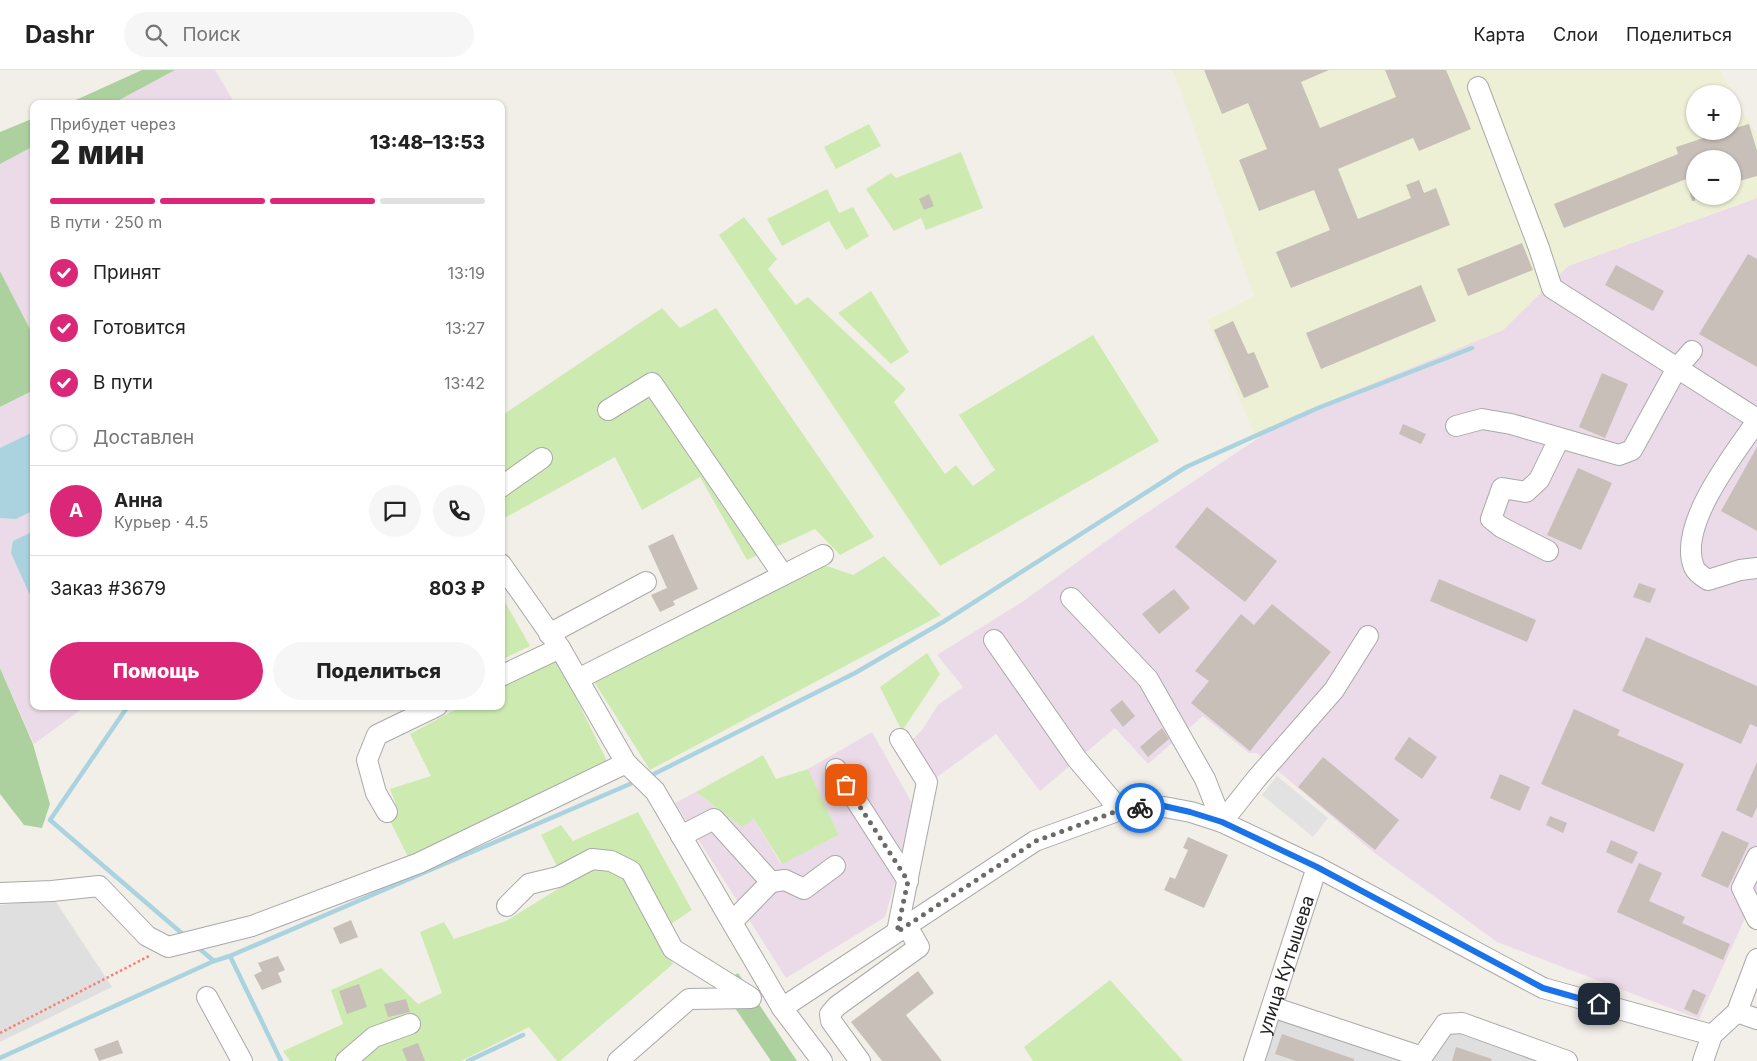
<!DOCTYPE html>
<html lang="ru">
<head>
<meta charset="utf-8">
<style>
  body { margin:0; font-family:Inter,sans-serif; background:#f6f6f6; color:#222; height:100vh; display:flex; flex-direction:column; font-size:19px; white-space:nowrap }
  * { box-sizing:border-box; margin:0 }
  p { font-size:16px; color:#767676 }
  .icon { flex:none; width:28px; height:28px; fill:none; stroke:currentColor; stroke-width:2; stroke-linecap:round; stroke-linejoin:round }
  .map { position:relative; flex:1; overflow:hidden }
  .details { position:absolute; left:30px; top:30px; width:475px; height:610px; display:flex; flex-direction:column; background:#fff; border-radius:10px; box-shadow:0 1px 4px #0004 }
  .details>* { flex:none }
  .controls { position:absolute; left:1686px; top:15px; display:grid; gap:10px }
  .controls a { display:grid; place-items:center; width:55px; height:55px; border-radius:50%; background:#fff; box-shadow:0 1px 4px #0004; font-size:25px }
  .pin { position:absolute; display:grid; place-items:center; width:42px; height:42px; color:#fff; margin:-21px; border-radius:10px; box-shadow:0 2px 8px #0006 }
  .courier { position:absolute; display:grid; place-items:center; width:50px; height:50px; margin:-25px; border:4px solid #1a73e8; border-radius:50%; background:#fff; color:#222; box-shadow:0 1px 6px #0007 }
  .overview em { font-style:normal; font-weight:800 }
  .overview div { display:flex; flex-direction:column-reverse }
  .overview { display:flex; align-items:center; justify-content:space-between; height:85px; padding:0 20px }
  h1 { font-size:32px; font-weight:800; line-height:38px }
  .bar { display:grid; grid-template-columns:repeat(4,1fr); gap:8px 5px; align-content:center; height:60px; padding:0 20px }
  .bar i { height:6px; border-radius:4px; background:#e0e0e0 }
  .bar .on { background:#db2777 }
  .bar p { grid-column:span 4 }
  .line { display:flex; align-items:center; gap:12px; padding:0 20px; border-top:1px solid #e0e0e0 }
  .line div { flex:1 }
  .round { display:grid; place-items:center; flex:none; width:52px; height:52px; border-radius:26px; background:#f6f6f6 }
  ol { padding:0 20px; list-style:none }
  li { display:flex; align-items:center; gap:15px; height:55px }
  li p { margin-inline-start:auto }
  li .icon { padding:5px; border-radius:50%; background:#db2777; color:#fff; stroke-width:4 }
  li:last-child { color:#767676 }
  li i { width:28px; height:28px; border:2px solid #e0e0e0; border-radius:50% }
  .cta { display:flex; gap:10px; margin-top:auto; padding:10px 20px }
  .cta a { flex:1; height:58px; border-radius:30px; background:#db2777; color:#fff; font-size:20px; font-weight:800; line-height:58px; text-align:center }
  .cta a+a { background:#f6f6f6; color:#222 }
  header { display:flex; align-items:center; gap:30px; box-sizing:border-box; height:70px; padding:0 25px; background:#fff; border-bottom:1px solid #e0e0e0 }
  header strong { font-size:24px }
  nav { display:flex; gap:28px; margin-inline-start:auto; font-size:18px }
  .search { width:350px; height:45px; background:#f6f6f6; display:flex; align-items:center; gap:12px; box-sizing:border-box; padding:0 18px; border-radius:28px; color:#767676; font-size:19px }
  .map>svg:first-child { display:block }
</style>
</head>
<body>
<header>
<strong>Dashr</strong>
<div class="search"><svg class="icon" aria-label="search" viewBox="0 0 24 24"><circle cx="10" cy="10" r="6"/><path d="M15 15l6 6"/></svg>Поиск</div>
<nav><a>Карта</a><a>Слои</a><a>Поделиться</a></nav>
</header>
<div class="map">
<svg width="1757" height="991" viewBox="0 0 1757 991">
  <rect width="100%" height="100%" fill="#f2efe9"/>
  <g fill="#e0dfdf">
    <path d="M54 829 112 917 0 972V835Z"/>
    <path d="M1276 946 1401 991H1260Z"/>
    <path d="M1450 960 1540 991H1432Z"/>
  </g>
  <g fill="#ebdbe8">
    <path d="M175 0H215L235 34H112Z"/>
    <path d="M34 76V267L0 201V94Z"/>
    <path d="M1757 128V822L1699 949 1497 872 1372 781 1257 683H1249L1203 646 1148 694 1115 658 1040 721 996 664 933 710 910 672 922 660 938 635 963 617 937 585 1022 532 1130 454 1288 348 1503 260 1568 196Z"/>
    <path d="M34 320V636H86L34 674 0 598V337Z"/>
    <path d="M872 662 916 740 885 847 786 908 675 733 696 722 741 756 754 749 781 794 839 765 808 699Z"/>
  </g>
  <path fill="#eef0d5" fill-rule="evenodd" d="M1173 0H1720L1757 65V128L1568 196 1503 260 1288 348 1256 369 1207 250 1254 226ZM1695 24H1732V61H1695ZM1695 89H1732V126H1695Z"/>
  <g fill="#cdebb0">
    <path d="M869 54 881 76 836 99 824 77Z"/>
    <path d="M961 82 983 138 926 160 921 148 894 161 866 119 891 103 896 108Z"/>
    <path d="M827 119 839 143 853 137 869 166 846 180 829 151 782 176 767 149Z"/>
    <path d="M744 147 777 189 768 199 796 235 808 227 906 319 894 332 945 404 956 395 973 416 995 400 959 345 1093 265 1159 371 940 496 719 165Z"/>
    <path d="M871 221 909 282 891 294 838 243Z"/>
    <path d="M662 238 680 258 716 238 874 467 840 485 815 459 747 490 700 407 642 440 615 387 501 450V346Z"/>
    <path d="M884 486 941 545 650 700 593 610 824 495 853 505Z"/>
    <path d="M501 525 530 576 501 590Z"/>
    <path d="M927 583 940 604 902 661 880 617Z"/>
    <path d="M556 587 607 691 410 791 388 747 399 743 390 719 431 706 410 664 462 636H501V616Z"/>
    <path d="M763 685 776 709 808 699 839 765 782 794 754 749 742 757 696 722Z"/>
    <path d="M638 742 692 840 656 864 673 894 560 991H557L529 957 461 991H290L283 981 343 954 331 920 381 898 418 934 442 923 420 862 444 852 454 869 506 851 566 814 541 765 561 755 573 771Z"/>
    <path d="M1110 910 1183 991H1033L1024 977Z"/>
  </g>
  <g fill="#add19e">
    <path d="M142 0H175L112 34H67Z"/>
    <path d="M34 48V76L0 94V62Z"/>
    <path d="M0 201 34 267V320L0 337Z"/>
    <path d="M0 598 33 674 50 734 42 758 24 755 0 724Z"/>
    <path d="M738 903 797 991H771L720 916Z"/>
  </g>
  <path fill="#e2e2e2" d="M1277 706 1328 748 1313 767 1262 725Z"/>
  <g fill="#aad3df">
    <path d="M31 363 34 364V440L16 449 0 448V378Z"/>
    <path d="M34 461V531L33 532 11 483 13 471Z"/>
  </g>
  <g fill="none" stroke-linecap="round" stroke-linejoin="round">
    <g stroke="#aad3df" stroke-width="4.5">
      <path d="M128 636 50 750 185 866"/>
      <path d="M654 704 855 603 943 552 1186 397 1318 338 1472 278"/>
      <path d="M196 876 214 891"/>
      <path d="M230 886 281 991"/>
      <path d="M0 988 214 891 230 886 630 714"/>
      <path d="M468 991 523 965"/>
    </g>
  </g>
  <g fill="#c7bfb8">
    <path d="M1204 0H1329L1301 12 1320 58 1396 27 1385 0H1446L1471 59 1419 81 1413 68 1338 99 1358 149 1411 128 1406 115 1419 110 1424 123 1436 118 1450 155 1291 218 1276 182 1330 160 1314 120 1259 141 1239 90 1267 79 1248 33 1222 44Z"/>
    <path d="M1749 54 1757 81V106L1732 113V89H1695V131H1692L1686 109 1564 158 1554 134 1678 84 1676 77 1725 61H1732V59Z"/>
    <path d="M929 124 934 136 924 140 919 129Z"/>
    <path d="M1522 173 1533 200 1468 226 1457 199Z"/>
    <path d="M1748 184 1757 189V297L1699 264Z"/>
    <path d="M1616 195 1664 221 1653 241 1605 215Z"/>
    <path d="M1421 215 1436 251 1321 299 1306 263Z"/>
    <path d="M1233 251 1248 284 1254 282 1269 317 1244 328 1214 260Z"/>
    <path d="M1602 303 1628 314 1605 368 1579 357Z"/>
    <path d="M1403 354 1426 364 1421 374 1399 364Z"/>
    <path d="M1757 377V461L1721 441Z"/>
    <path d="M1578 398 1612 413 1581 480 1547 465Z"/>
    <path d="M1207 437 1277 491 1245 532 1175 477Z"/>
    <path d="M673 464 698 519 673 531 675 535 660 542 651 525 667 518 648 476Z"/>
    <path d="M1439 509 1536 550 1527 572 1430 531Z"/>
    <path d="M1639 513 1656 519 1650 533 1633 527Z"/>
    <path d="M1174 519 1190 538 1159 564 1142 544Z"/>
    <path d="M1272 534 1331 582 1250 681 1191 633 1209 611 1195 601 1241 544 1254 555Z"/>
    <path d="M1646 567 1757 616V657L1750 654 1741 674 1622 621Z"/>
    <path d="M1122 630 1135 646 1123 657 1110 640Z"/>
    <path d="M1574 639 1620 660 1617 665 1684 694 1654 762 1541 714Z"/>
    <path d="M1162 658 1169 669 1148 687 1140 677Z"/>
    <path d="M1409 667 1437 687 1422 709 1394 689Z"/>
    <path d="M1323 687 1399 750 1375 780 1298 717Z"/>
    <path d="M1757 692V737L1752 748 1736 740Z"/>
    <path d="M1500 704 1530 717 1520 741 1490 728Z"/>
    <path d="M1550 746 1567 753 1563 763 1546 755Z"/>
    <path d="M1722 761 1749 773 1728 818 1701 806Z"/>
    <path d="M1188 767 1228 785 1204 838 1164 820 1170 807 1175 809 1188 780 1183 778Z"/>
    <path d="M1611 770 1638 782 1632 794 1606 782Z"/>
    <path d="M1639 793 1662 803 1649 831 1685 847 1682 853 1730 874 1723 890 1617 842Z"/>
    <path d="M351 850 358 867 340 874 333 858Z"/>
    <path d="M278 886 285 900 278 903 282 912 262 920 254 905 262 901 258 893Z"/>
    <path d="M918 901 934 923 906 945 942 991H882L851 952Z"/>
    <path d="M359 914 367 937 347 944 339 921Z"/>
    <path d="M1693 919 1706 925 1697 945 1684 939Z"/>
    <path d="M406 929 410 942 388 947 384 934Z"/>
    <path d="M1282 964 1354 989V991H1296L1275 984Z"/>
    <path d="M118 970 123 983 99 991 94 979Z"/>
    <path d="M418 973 425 991H407L402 979Z"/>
    <path d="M1456 977 1492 989 1491 991H1452Z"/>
  </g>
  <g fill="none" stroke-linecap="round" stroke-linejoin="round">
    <defs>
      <g id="minor">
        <path d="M1478 17 1539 178 1552 218 1757 349"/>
        <path d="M608 340 652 313 783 505"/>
        <path d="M1757 351C1734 384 1677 456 1694 497 1696 502 1703 507 1708 510L1740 500 1757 498"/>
        <path d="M1456 356 1482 349 1511 354 1619 385 1632 380 1677 298 1692 281"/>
        <path d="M501 417 542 388"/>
        <path d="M1548 481 1501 457 1491 449 1502 418 1526 422 1539 410 1559 369"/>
        <path d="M501 494 560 578 626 693 655 721 782 938"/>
        <path d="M1071 528 1148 609 1205 709 1222 752 1257 708 1334 620 1368 566"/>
        <path d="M549 564 646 512"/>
        <path d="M994 570 1077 689 1120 740"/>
        <path d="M501 606 560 578"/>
        <path d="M578 609 823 485"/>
        <path d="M836 699 908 811"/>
        <path d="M387 742 376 723 367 690 377 665 437 636"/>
        <path d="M681 766 714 749 771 812 732 852"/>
        <path d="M1757 787 1742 818 1757 849"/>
        <path d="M771 812 785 810 804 819 835 796"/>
        <path d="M0 823 52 821 99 816 147 866 168 877 252 856 419 793 626 693"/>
        <path d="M507 836 529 814 558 807 592 789 611 791 631 801 673 879 750 927"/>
        <path d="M897 862 927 712 900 669"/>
        <path d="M207 927 242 991"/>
        <path d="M1272 937 1422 987 1445 954 1462 953 1567 991"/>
        <path d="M1737 942 1757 949"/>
        <path d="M346 991 374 967 410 954"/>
        <path d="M618 991 689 929 751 928"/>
        <path d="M822 991 782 938 1035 771 1120 740 1164 737 1191 742 1222 752 1317 797 1543 918 1712 965"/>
        <path d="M860 991 831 951 830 944 837 936 919 877 907 856"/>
        <path id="s1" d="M1254 991 1317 797"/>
        <path d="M1703 991 1712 965 1737 942 1757 889"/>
      </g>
    </defs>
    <use href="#minor" stroke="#a9a9a9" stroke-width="22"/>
    <path stroke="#fa8072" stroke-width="2.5" stroke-dasharray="2.5 2.5" stroke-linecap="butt" d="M0 963 151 885"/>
    <use href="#minor" stroke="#fff" stroke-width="20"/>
  </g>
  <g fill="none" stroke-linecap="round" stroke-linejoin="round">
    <path stroke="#6b6a68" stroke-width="5" stroke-dasharray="0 9" d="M846 715 908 811 897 862 1036 771 1120 740 1140 738"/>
    <path stroke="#1a73e8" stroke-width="6" d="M1140 738 1164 736 1190 742 1222 752 1317 797 1543 918 1599 934"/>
  </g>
  <g text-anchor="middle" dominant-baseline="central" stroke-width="4.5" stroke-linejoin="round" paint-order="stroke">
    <g font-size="18" fill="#222" stroke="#fff">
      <text stroke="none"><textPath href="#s1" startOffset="101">улица Кутышева</textPath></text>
    </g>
  </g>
</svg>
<div class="controls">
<a>+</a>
<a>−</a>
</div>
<div class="pin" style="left:846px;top:715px;background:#ea580c"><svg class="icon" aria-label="bag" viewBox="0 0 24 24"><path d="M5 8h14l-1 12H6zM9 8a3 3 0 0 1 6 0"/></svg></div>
<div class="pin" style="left:1599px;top:934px;background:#1f2937"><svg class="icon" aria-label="home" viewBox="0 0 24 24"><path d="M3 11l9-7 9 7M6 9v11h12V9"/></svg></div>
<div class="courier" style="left:1140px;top:738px"><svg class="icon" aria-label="bike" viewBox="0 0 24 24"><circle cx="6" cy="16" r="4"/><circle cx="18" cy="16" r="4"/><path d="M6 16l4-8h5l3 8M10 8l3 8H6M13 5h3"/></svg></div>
<section class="details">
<div class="overview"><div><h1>2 мин</h1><p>Прибудет через</p></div><em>13:48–13:53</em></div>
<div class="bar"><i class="on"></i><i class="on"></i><i class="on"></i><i></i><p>В пути · 250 m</p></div>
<ol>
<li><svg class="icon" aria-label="check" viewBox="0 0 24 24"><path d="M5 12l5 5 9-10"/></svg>Принят<p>13:19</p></li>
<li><svg class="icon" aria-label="check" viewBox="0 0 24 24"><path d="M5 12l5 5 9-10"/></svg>Готовится<p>13:27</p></li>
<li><svg class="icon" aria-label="check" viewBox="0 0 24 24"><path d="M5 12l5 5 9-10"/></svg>В пути<p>13:42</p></li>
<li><i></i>Доставлен</li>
</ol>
<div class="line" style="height:90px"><b class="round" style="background:#db2777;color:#fff">А</b><div><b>Анна</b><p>Курьер · 4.5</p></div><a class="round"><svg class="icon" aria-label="chat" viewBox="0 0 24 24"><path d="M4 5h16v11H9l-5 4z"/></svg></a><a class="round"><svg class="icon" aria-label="phone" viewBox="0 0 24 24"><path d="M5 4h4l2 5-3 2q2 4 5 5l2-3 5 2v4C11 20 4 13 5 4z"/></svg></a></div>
<div class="line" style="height:65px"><div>Заказ #3679</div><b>803 ₽</b></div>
<div class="cta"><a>Помощь</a><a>Поделиться</a></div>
</section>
</div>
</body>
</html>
